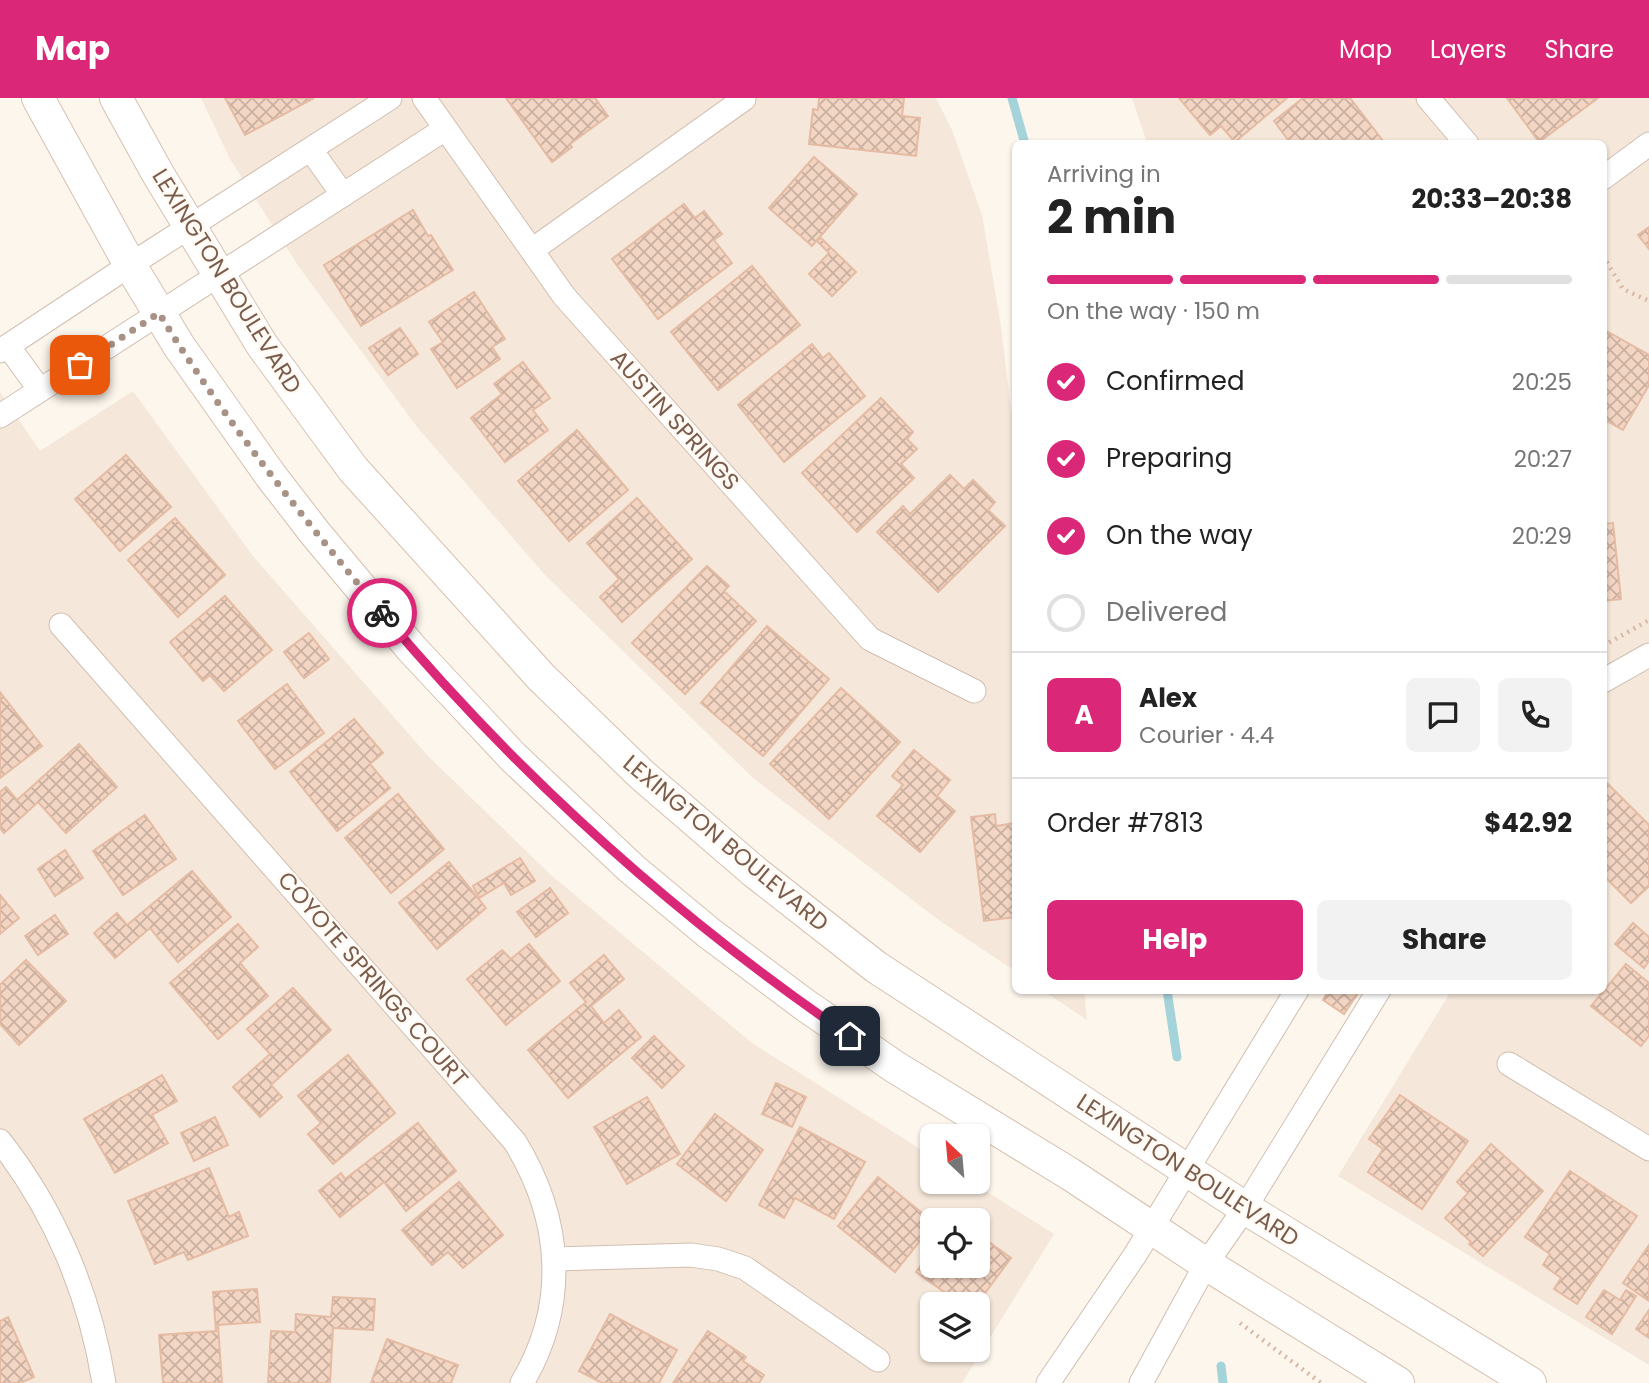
<!DOCTYPE html>
<html lang="en">
<head>
<meta charset="utf-8">
<style>
  body { margin:0; font-family:Poppins,sans-serif; background:#f2f2f2; color:#222; height:100vh; display:flex; flex-direction:column; font-size:26px; white-space:nowrap }
  * { box-sizing:border-box; margin:0 }
  p { font-size:23px; color:#767676 }
  .icon { flex:none; width:38px; height:38px; fill:none; stroke:currentColor; stroke-width:2; stroke-linecap:round; stroke-linejoin:round }
  .map { position:relative; flex:1; overflow:hidden }
  .panel { position:absolute; left:1012px; top:42px; width:595px; height:854px; display:flex; flex-direction:column; background:#fff; border-radius:10px; box-shadow:0 2px 5px #0004 }
  .panel>* { flex:none }
  .needle { width:46px; rotate:334deg }
  .tools { position:absolute; left:920px; top:1026px; display:grid; gap:14px }
  .tools a { display:grid; place-items:center; width:70px; height:70px; border-radius:10px; background:#fff; box-shadow:0 2px 5px #0004; font-size:35px }
  .pin { position:absolute; display:grid; place-items:center; width:60px; height:60px; color:#fff; margin:-30px; border-radius:14px; box-shadow:0 4px 10px #0006 }
  .courier { position:absolute; display:grid; place-items:center; width:70px; height:70px; margin:-35px; border:5px solid #db2777; border-radius:50%; background:#fff; color:#222; box-shadow:0 2px 9px #0007 }
  .overview em { font-style:normal; font-weight:700 }
  .overview div { display:flex; flex-direction:column-reverse }
  .overview { display:flex; align-items:center; justify-content:space-between; height:119px; padding:0 35px }
  h1 { font-size:46px; font-weight:700; line-height:52px }
  .bar { display:grid; grid-template-columns:repeat(4,1fr); gap:10px 7px; align-content:center; height:84px; padding:0 35px }
  .bar i { height:9px; border-radius:5px; background:#e0e0e0 }
  .bar .on { background:#db2777 }
  .bar p { grid-column:span 4 }
  .line { display:flex; align-items:center; gap:18px; padding:0 35px; border-top:2px solid #e0e0e0 }
  .line div { flex:1 }
  .round { display:grid; place-items:center; flex:none; width:74px; height:74px; border-radius:10px; background:#f2f2f2 }
  ol { padding:0 35px; list-style:none }
  li { display:flex; align-items:center; gap:21px; height:77px }
  li p { margin-inline-start:auto }
  li .icon { padding:7px; border-radius:50%; background:#db2777; color:#fff; stroke-width:4 }
  li:last-child { color:#767676 }
  li i { width:38px; height:38px; border:4px solid #e0e0e0; border-radius:50% }
  .primary-button { display:flex; gap:14px; margin-top:auto; padding:14px 35px }
  .primary-button a { flex:1; height:80px; border-radius:10px; background:#db2777; color:#fff; font-size:28px; font-weight:700; line-height:80px; text-align:center }
  .primary-button a+a { background:#f2f2f2; color:#222 }
  header { display:flex; align-items:center; gap:42px; box-sizing:border-box; height:98px; padding:0 35px; background:#db2777; color:#fff }
  header strong { font-size:33px }
  nav { display:flex; gap:38px; margin-inline-start:auto; font-size:24px }
  .map>svg:first-child { display:block }
</style>
</head>
<body>
<header>
<strong>Map</strong>
<nav><a>Map</a><a>Layers</a><a>Share</a></nav>
</header>
<div class="map">
<svg width="1649" height="1285" viewBox="0 0 1649 1285">
  <defs>
    <pattern id="building-cross-hatch" width="8" height="8" patternUnits="userSpaceOnUse" patternTransform="scale(1.75)"><rect width="8" height="8" fill="#f3d5c3"/><path d="M0 0l8 8M0 8l8-8" fill="none" stroke="#cab0a1"/></pattern>
  </defs>
  <rect width="100%" height="100%" fill="#fdf6ec"/>
  <g fill="#f5e8da" fill-rule="evenodd">
    <path d="M201 0H936L952 32 982 117 1000 222 1015 342V873L940 823 753 680 545 477 417 329 299 169 230 61Z"/>
    <path d="M1132 0H1649V1267L1338 1078 1451 893 1603 892V46L1147 45Z"/>
    <path d="M133 293 253 458 428 658 551 777 752 945 933 1059V1083H970L1054 1136 962 1285H0V294L40 353ZM933 1122H978V1167H933ZM933 1206H978V1251H933Z"/>
    <path d="M1044 893H1084L1087 922Z"/>
  </g>
  <g fill="none" stroke-linecap="round" stroke-linejoin="round">
    <g stroke="#a5d3da" stroke-width="9">
      <path d="M1012 0 1025 46"/>
      <path d="M1167 892 1177 959"/>
      <path d="M1221 1268 1223 1285"/>
    </g>
  </g>
  <g fill="url(#building-cross-hatch)" stroke="#e6bba3" stroke-width="2">
    <path d="M225 0H314L245 37Z"/>
    <path d="M506 0H595L608 18 570 46 572 49 552 64Z"/>
    <path d="M819 0H904L902 18 920 20 916 58 809 46 813 11 818 12Z"/>
    <path d="M1179 0H1287L1235 44 1221 28 1210 37Z"/>
    <path d="M1303 0H1350L1383 43 1380 46H1291L1274 23Z"/>
    <path d="M1507 0H1598L1539 44Z"/>
    <path d="M814 59 857 96 812 148 769 110Z"/>
    <path d="M684 106 695 120 704 113 722 136 714 142 732 165 658 221 612 161Z"/>
    <path d="M413 112 428 138 431 137 453 172 361 228 324 167Z"/>
    <path d="M1649 129V151L1638 137Z"/>
    <path d="M821 140 856 174 832 198 809 176 829 155 817 143Z"/>
    <path d="M752 168 800 227 718 292 671 234Z"/>
    <path d="M474 194 505 241 492 249 500 261 457 290 431 251 443 244 429 224Z"/>
    <path d="M400 230 418 256 388 277 369 250Z"/>
    <path d="M1603 231 1649 257V287L1623 332 1603 321Z"/>
    <path d="M812 246 823 260 829 255 865 298 784 364 738 307Z"/>
    <path d="M523 264 550 300 533 312 548 332 505 364 471 320 502 296 494 286Z"/>
    <path d="M881 300 913 334 907 341 917 351 901 366 914 380 857 434 802 375Z"/>
    <path d="M577 332 628 392 569 443 518 383Z"/>
    <path d="M126 357 171 409 120 453 75 401Z"/>
    <path d="M950 377 964 391 973 382 995 404 988 412 1005 428 938 494 877 434 903 408 910 416Z"/>
    <path d="M637 400 692 461 622 524 600 499 619 481 587 445Z"/>
    <path d="M175 420 225 477 178 519 128 462Z"/>
    <path d="M1613 425 1621 501 1603 503V426Z"/>
    <path d="M707 468 729 488 724 493 756 523 685 596 632 545Z"/>
    <path d="M225 498 272 552 224 593 210 577 203 583 170 544Z"/>
    <path d="M767 528 829 581 763 658 701 605Z"/>
    <path d="M309 535 329 561 304 580 284 554Z"/>
    <path d="M287 586 324 635 275 671 238 623Z"/>
    <path d="M841 590 900 644 829 721 770 666Z"/>
    <path d="M0 594 42 648 0 680Z"/>
    <path d="M354 621 383 655 370 666 390 690 337 733 290 674Z"/>
    <path d="M79 646 117 689 66 735 38 704 4 735 0 730V694L6 689 17 702Z"/>
    <path d="M914 652 950 682 937 698 955 713 920 754 877 718 903 687 892 678Z"/>
    <path d="M1606 684 1649 727V788L1631 805 1603 777V687Z"/>
    <path d="M398 696 444 751 391 795 345 740Z"/>
    <path d="M995 716 996 728 1015 725V819L984 823 971 719Z"/>
    <path d="M145 717 176 761 123 797 93 753Z"/>
    <path d="M65 752 83 780 55 798 38 771Z"/>
    <path d="M520 760 535 783 511 797 504 785 479 800 473 788Z"/>
    <path d="M449 764 486 810 437 851 399 805Z"/>
    <path d="M192 773 231 819 178 864 150 830 115 860 94 835 117 815 127 827Z"/>
    <path d="M550 790 568 815 536 839 517 814Z"/>
    <path d="M0 797 19 820 0 836Z"/>
    <path d="M55 817 68 836 38 857 25 838Z"/>
    <path d="M1633 825 1649 839V863L1644 870 1615 846Z"/>
    <path d="M238 826 258 849 240 865 268 898 218 941 170 885Z"/>
    <path d="M529 846 560 883 506 927 467 881 502 852 511 861Z"/>
    <path d="M604 857 624 881 591 908 604 925 619 912 641 939 568 1000 528 952 586 904 570 885Z"/>
    <path d="M26 862 66 903 19 947 0 926V887Z"/>
    <path d="M1626 866 1649 885V938L1641 948 1591 908Z"/>
    <path d="M293 890 331 932 271 987 282 999 260 1019 233 989 270 956 247 931Z"/>
    <path d="M1329 892H1360L1344 916 1323 902Z"/>
    <path d="M654 938 684 968 662 990 632 960Z"/>
    <path d="M348 957 395 1015 333 1066 308 1036 321 1025 298 998Z"/>
    <path d="M162 977 177 1003 152 1017 168 1045 115 1075 84 1021Z"/>
    <path d="M776 985 806 999 792 1029 762 1016Z"/>
    <path d="M1400 997 1468 1043 1422 1111 1368 1074 1383 1051 1369 1041Z"/>
    <path d="M647 999 680 1056 627 1086 594 1029Z"/>
    <path d="M715 1016 763 1052 726 1103 677 1066Z"/>
    <path d="M215 1019 228 1047 194 1063 181 1035Z"/>
    <path d="M418 1025 456 1073 406 1113 384 1084 340 1119 319 1093 341 1075 345 1081Z"/>
    <path d="M800 1029 865 1064 834 1121 795 1100 784 1120 759 1107Z"/>
    <path d="M1491 1046 1543 1093 1483 1158 1469 1146 1471 1144 1445 1120 1468 1095 1457 1084Z"/>
    <path d="M209 1070 229 1119 239 1114 248 1138 188 1162 184 1154 155 1166 128 1103Z"/>
    <path d="M1570 1073 1637 1118 1577 1206 1554 1191 1561 1180 1543 1167 1550 1156 1525 1139Z"/>
    <path d="M878 1079 933 1124V1127L895 1174 838 1128Z"/>
    <path d="M459 1084 503 1137 463 1170 448 1154 432 1167 402 1132Z"/>
    <path d="M978 1136 1011 1160 977 1206H961L916 1174 933 1151V1167H978Z"/>
    <path d="M1649 1147V1203L1623 1185Z"/>
    <path d="M257 1191 260 1224 218 1227 222 1285H163L159 1237 216 1233 213 1194Z"/>
    <path d="M1604 1192 1620 1202 1626 1192 1636 1198 1612 1236 1586 1219Z"/>
    <path d="M333 1199 375 1201 373 1232 333 1230 330 1285H268L271 1233 295 1234 296 1216 331 1219Z"/>
    <path d="M1649 1212V1240L1636 1231Z"/>
    <path d="M610 1216 677 1252 659 1285H602L579 1273Z"/>
    <path d="M8 1219 34 1279 20 1285H0V1223Z"/>
    <path d="M708 1233 746 1259 743 1263 764 1277 759 1285H673Z"/>
    <path d="M387 1241 458 1267 451 1285H371Z"/>
  </g>
  <g fill="none" stroke-linecap="round" stroke-linejoin="round">
    <defs>
      <g id="street">
        <path d="M424 0 564 198 870 541 974 593"/>
        <path d="M1428 0 1467 46"/>
        <path d="M311 52 343 97"/>
        <path d="M1603 80 1649 46"/>
        <path d="M532 152 744 1"/>
        <path d="M8 248 40 292"/>
        <path d="M0 253 130 167 390 0"/>
        <path d="M0 318 445 31"/>
        <path d="M61 527 515 1044C562 1121 569 1206 522 1285"/>
        <path d="M1603 583 1649 557"/>
        <path d="M1509 966 1649 1051"/>
        <path d="M0 1043C55 1113 90 1197 104 1285"/>
        <path d="M555 1161 691 1157 718 1161 745 1170 878 1262"/>
        <path d="M1048 1285 1135 1157 1297 892"/>
        <path d="M1141 1285 1206 1166 1245 1110 1379 892"/>
      </g>
      <g id="secondary">
        <path d="M38 0 130 167 179 248 271 378 315 435 412 551 513 659 632 771 709 835 805 907 895 969 1070 1076 1206 1166 1398 1285"/>
        <path d="M116 0 158 76 262 247 353 371 541 579 641 676 756 775 876 869 1245 1110 1530 1285"/>
      </g>
    </defs>
    <use href="#street" stroke="#d1beb0" stroke-width="25"/>
    <use href="#secondary" stroke="#d6c0b0" stroke-width="34"/>
    <g stroke="#d9b8a5" stroke-width="4.5" stroke-dasharray="2 5" stroke-linecap="butt">
      <path d="M1603 158 1623 191 1649 203"/>
      <path d="M1603 548 1649 522"/>
      <path d="M1240 1225 1321 1285"/>
    </g>
    <use href="#street" stroke="#fff" stroke-width="23"/>
    <use href="#secondary" stroke="#fff" stroke-width="32"/>
  </g>
  <g fill="none" stroke-linecap="round" stroke-linejoin="round">
    <path stroke="#a89285" stroke-width="7" stroke-dasharray="0 12.6" d="M80 267 159 215C224 322 302 418 382 515"/>
    <path stroke="#db2777" stroke-width="9" d="M382 515C517 676 676 819 850 938"/>
  </g>
  <g text-anchor="middle" dominant-baseline="central" stroke-width="5" stroke-linejoin="round" paint-order="stroke">
    <g font-size="23" fill="#7a5c4d" stroke="#fffaf3">
      <text transform="translate(227 183) rotate(58)">LEXINGTON BOULEVARD</text>
      <text transform="translate(675 322) rotate(48)">AUSTIN SPRINGS</text>
      <text transform="translate(726 745) rotate(40)">LEXINGTON BOULEVARD</text>
      <text transform="translate(373 881) rotate(49)">COYOTE SPRINGS COURT</text>
      <text transform="translate(1188 1072) rotate(33)">LEXINGTON BOULEVARD</text>
    </g>
  </g>
</svg>
<div class="tools">
<a><svg class="needle" viewBox="-14 -14 28 28"><path d="M0-13l5 13h-10z" fill="#e53935"/><path d="M0 13l5-13h-10z" fill="#767676"/></svg></a>
<a><svg class="icon" aria-label="locate" viewBox="0 0 24 24"><circle cx="12" cy="12" r="6"/><path d="M12 2v4M12 18v4M2 12h4M18 12h4"/></svg></a>
<a><svg class="icon" aria-label="layers" viewBox="0 0 24 24"><path d="M12 4l9 5-9 5-9-5zM3 14l9 5 9-5"/></svg></a>
</div>
<div class="pin" style="left:80px;top:267px;background:#ea580c"><svg class="icon" aria-label="bag" viewBox="0 0 24 24"><path d="M5 8h14l-1 12H6zM9 8a3 3 0 0 1 6 0"/></svg></div>
<div class="pin" style="left:850px;top:938px;background:#1f2937"><svg class="icon" aria-label="home" viewBox="0 0 24 24"><path d="M3 11l9-7 9 7M6 9v11h12V9"/></svg></div>
<div class="courier" style="left:382px;top:515px"><svg class="icon" aria-label="bike" viewBox="0 0 24 24"><circle cx="6" cy="16" r="4"/><circle cx="18" cy="16" r="4"/><path d="M6 16l4-8h5l3 8M10 8l3 8H6M13 5h3"/></svg></div>
<section class="panel">
<div class="overview"><div><h1>2 min</h1><p>Arriving in</p></div><em>20:33–20:38</em></div>
<div class="bar"><i class="on"></i><i class="on"></i><i class="on"></i><i></i><p>On the way · 150 m</p></div>
<ol>
<li><svg class="icon" aria-label="check" viewBox="0 0 24 24"><path d="M5 12l5 5 9-10"/></svg>Confirmed<p>20:25</p></li>
<li><svg class="icon" aria-label="check" viewBox="0 0 24 24"><path d="M5 12l5 5 9-10"/></svg>Preparing<p>20:27</p></li>
<li><svg class="icon" aria-label="check" viewBox="0 0 24 24"><path d="M5 12l5 5 9-10"/></svg>On the way<p>20:29</p></li>
<li><i></i>Delivered</li>
</ol>
<div class="line" style="height:126px"><b class="round" style="background:#db2777;color:#fff">A</b><div><b>Alex</b><p>Courier · 4.4</p></div><a class="round"><svg class="icon" aria-label="chat" viewBox="0 0 24 24"><path d="M4 5h16v11H9l-5 4z"/></svg></a><a class="round"><svg class="icon" aria-label="phone" viewBox="0 0 24 24"><path d="M5 4h4l2 5-3 2q2 4 5 5l2-3 5 2v4C11 20 4 13 5 4z"/></svg></a></div>
<div class="line" style="height:91px"><div>Order #7813</div><b>$42.92</b></div>
<div class="primary-button"><a>Help</a><a>Share</a></div>
</section>
</div>
</body>
</html>
